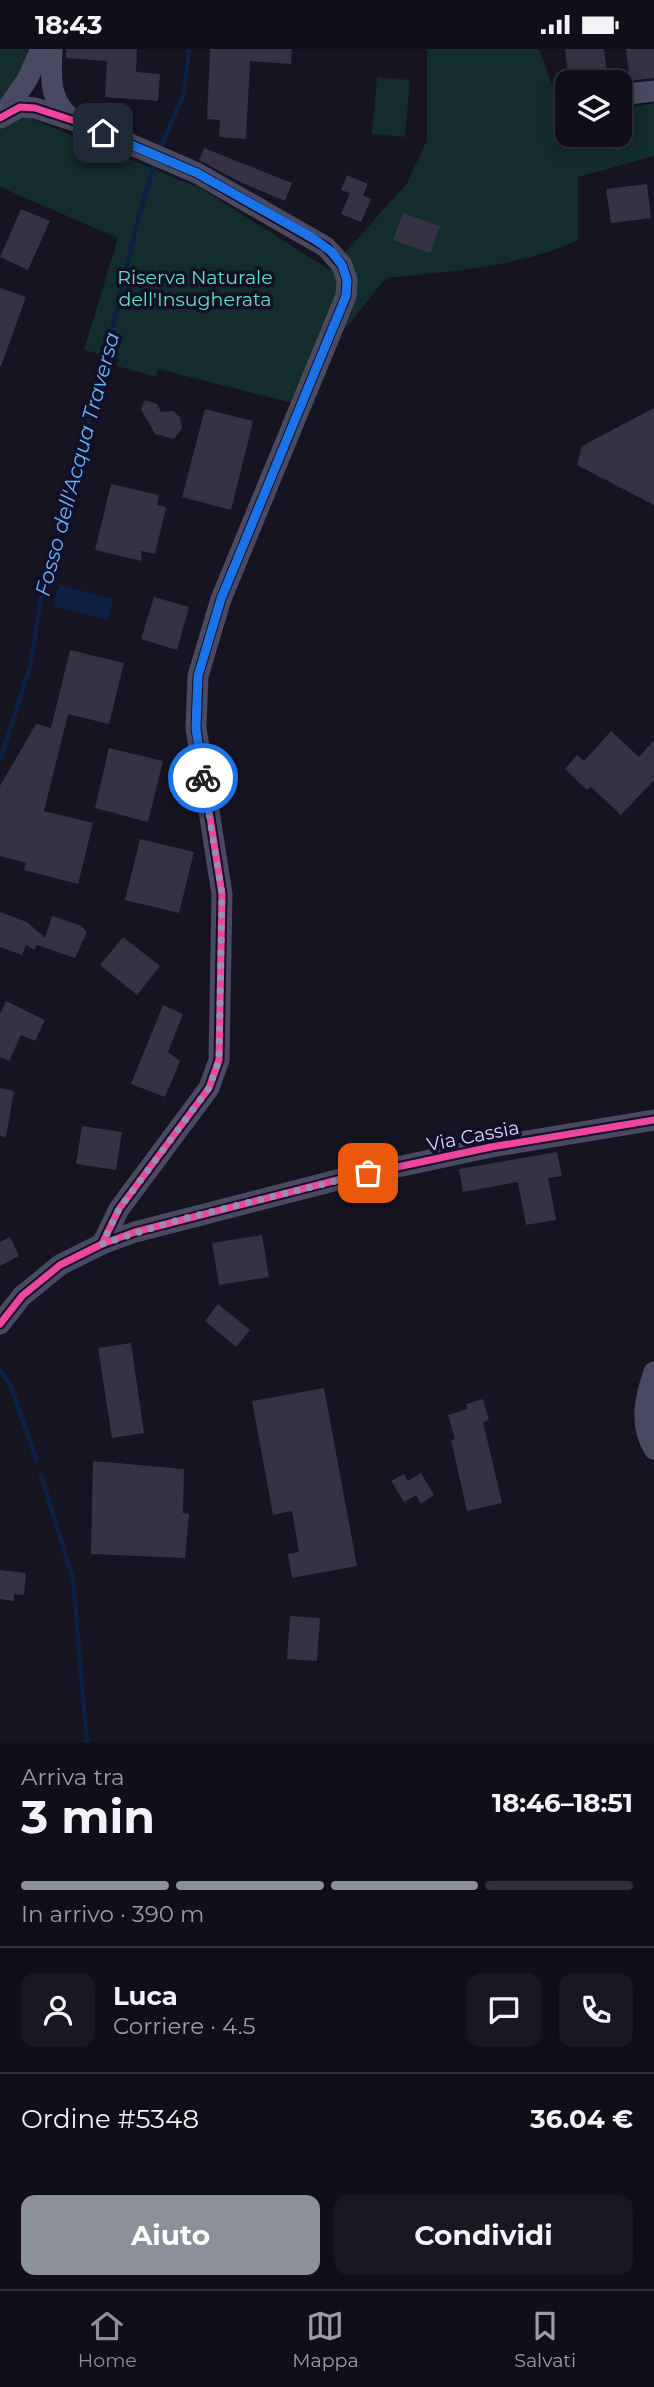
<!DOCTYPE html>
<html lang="it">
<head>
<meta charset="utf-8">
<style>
  body { margin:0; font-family:Montserrat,sans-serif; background:#191822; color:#f1f3f6; height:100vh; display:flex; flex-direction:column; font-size:26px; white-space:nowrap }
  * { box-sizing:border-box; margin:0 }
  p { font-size:23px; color:#9c9ca2 }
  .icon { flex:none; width:38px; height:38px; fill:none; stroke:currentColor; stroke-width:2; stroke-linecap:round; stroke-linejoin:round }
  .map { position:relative; height:1694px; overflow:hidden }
  .panel { display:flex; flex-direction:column; background:#100f19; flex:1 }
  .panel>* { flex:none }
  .controls { position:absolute; left:555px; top:21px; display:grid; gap:14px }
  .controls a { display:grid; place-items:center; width:77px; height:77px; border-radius:14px; background:#100f19; box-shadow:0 4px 18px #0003,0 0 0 2px #302f38; font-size:35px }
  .pin { position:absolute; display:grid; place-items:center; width:60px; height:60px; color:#fff; margin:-30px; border-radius:14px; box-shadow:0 4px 10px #0006 }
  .courier { position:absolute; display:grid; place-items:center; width:70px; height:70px; margin:-35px; border:5px solid #1a73e8; border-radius:50%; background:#fff; color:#222; box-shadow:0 2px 9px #0007 }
  .summary em { font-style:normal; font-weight:700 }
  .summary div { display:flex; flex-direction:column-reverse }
  .summary { display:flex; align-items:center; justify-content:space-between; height:119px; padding:0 21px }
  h1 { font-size:46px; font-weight:700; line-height:52px }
  .bar { display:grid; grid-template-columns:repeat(4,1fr); gap:10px 7px; align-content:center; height:84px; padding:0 21px }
  .bar i { height:9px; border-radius:5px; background:#302f38 }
  .bar .current { background:#8c9099 }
  .bar p { grid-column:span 4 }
  .line { display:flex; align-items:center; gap:18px; padding:0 21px; border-top:2px solid #302f38 }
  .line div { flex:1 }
  .round { display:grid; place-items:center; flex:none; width:74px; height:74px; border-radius:14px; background:#191822 }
  .primary-button { display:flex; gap:14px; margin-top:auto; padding:14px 21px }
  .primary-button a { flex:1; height:80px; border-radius:14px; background:#8c9099; color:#fff; font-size:28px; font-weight:700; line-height:80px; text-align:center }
  .primary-button a+a { background:#191822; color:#f1f3f6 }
  .status { display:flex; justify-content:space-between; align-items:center; height:49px; padding:0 35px; background:#100f19; direction:ltr }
  .status svg { height:19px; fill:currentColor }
  .menu { display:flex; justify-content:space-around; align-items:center; height:98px; border-top:2px solid #302f38; background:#100f19; font-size:19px; color:#9c9ca2 }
  .menu a { display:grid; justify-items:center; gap:4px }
  .menu .current { color:#8c9099 }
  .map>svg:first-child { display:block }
</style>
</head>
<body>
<div class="status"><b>18:43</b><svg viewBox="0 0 49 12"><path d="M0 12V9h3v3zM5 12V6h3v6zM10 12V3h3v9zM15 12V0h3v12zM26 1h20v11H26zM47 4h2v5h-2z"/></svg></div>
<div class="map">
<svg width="654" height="1694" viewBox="0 0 654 1694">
  <rect width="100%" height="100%" fill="#161421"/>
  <g fill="#132c2d">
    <path d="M0 0H32L24 19 1 57 202 140 330 221 407 134 427 91V0H539L557 50 567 53V86H620V61L654 54V107L578 128V191C517 219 451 222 386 229L344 281 312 359 158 320 156 328 117 317 119 310 84 301 118 189 0 138Z"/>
    <path d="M377 28 410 31 405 88 372 85Z"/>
  </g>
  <path fill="#0d2144" d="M59 536 113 550 108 571 54 557Z"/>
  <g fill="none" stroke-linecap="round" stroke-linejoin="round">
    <g stroke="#0d2144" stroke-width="4.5">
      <path d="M159 102 184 45 189 0"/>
      <path d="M0 711 30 618 43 538 106 308 136 178 155 113"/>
      <path d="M0 1322 10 1335 37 1412"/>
      <path d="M41 1426 73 1530 87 1694"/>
    </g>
  </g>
  <g fill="#343243">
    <path d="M66 0H137L136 23 160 25 158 52 105 48 107 12 66 9Z"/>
    <path d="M210 0H292L291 15 250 12 246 90 219 88 220 71 207 70Z"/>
    <path d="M565 0H604L608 32 569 33Z"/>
    <path d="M626 0H654V29L630 32Z"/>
    <path d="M204 99 292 134 285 152 240 133 199 111Z"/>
    <path d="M347 126 368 135 363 146 371 150 361 173 341 165 350 144 341 141Z"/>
    <path d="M647 135 651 169 611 174 606 140Z"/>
    <path d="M21 160 50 172 28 221 0 208Z"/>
    <path d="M403 164 440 177 430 204 393 191Z"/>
    <path d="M0 239 26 248 1 317H0Z"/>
    <path d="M145 351 157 355 161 363 173 362 180 368 182 379 174 390 155 385 141 360Z"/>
    <path d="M654 359V456L577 416 582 397Z"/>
    <path d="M205 360 253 372 231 461 182 448Z"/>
    <path d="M111 435 159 446 157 456 166 458 155 505 141 502 142 512 95 501Z"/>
    <path d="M154 548 189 558 177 601 141 590Z"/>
    <path d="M70 601 124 614 109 675 68 665 44 762 93 774 78 835 24 821 26 814 0 807V737L36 675 51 679Z"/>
    <path d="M611 682 639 708 654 691V731L621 766 591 738 587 741 565 720 577 706 584 712Z"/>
    <path d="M109 699 163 712 148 773 95 759Z"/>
    <path d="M140 790 194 803 179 864 125 851Z"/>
    <path d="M0 863 27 873 45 889 52 867 80 876 87 883 75 909 37 896 34 901 26 896 22 906 0 898Z"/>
    <path d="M123 888 160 917 137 946 100 916Z"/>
    <path d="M6 952 45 971 35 992 21 986 9 1012 0 1008V965Z"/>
    <path d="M163 956 183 965 168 1003 180 1012 165 1048 131 1035Z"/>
    <path d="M0 1039 14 1042 6 1088 0 1087Z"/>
    <path d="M82 1077 122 1083 116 1121 76 1115Z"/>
    <path d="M557 1103 562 1127 548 1129 556 1171 526 1176 518 1133 463 1143 459 1120Z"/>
    <path d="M262 1186 269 1228 219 1236 212 1194Z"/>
    <path d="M10 1188 19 1207 0 1217V1193Z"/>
    <path d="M218 1255 250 1281 236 1298 205 1272Z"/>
    <path d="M131 1294 144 1384 112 1389 98 1299Z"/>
    <path d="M324 1339 357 1517 292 1529 288 1505 299 1503 292 1462 273 1466 252 1352Z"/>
    <path d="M483 1350 489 1371 483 1373 502 1454 467 1462 451 1391 455 1390 448 1366 467 1360 466 1355Z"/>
    <path d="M93 1412 184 1420 183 1464 189 1465 185 1509 91 1505Z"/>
    <path d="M421 1424 434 1446 421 1455 416 1446 404 1453 391 1432 404 1425 408 1432Z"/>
    <path d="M0 1521 26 1524 24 1546 14 1545V1552L0 1550Z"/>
    <path d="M290 1567 320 1569 317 1612 287 1610Z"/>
  </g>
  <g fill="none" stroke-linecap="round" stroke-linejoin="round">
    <g stroke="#4a4962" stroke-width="21">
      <path d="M52 0C51 28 48 51 72 70"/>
      <path d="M620 46 654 42"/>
      <path d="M2 67 27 31 41 0"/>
      <path d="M0 69 20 58 35 59 81 74 197 124 326 198 342 216 347 231 346 247 221 550 198 627 196 679 222 845 219 1011 209 1039 119 1160 102 1195"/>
      <path d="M0 1275 22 1247 60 1216 102 1195 135 1183 341 1130 491 1098 654 1071"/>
      <path d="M654 1323C645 1349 639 1375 654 1400"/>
    </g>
    <defs>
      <g id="cycleway">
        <path d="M0 69 20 58 35 59 81 74 197 124 326 198 342 216 347 231 346 247 221 550 198 627 196 679 222 845 219 1011 209 1039 119 1160 102 1195"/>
        <path d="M0 1275 22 1247 60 1216 102 1195 135 1183 341 1130 491 1098 654 1071"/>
      </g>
    </defs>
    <use href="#cycleway" stroke="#130f26" stroke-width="11"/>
    <use href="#cycleway" stroke="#ed469a" stroke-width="7"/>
  </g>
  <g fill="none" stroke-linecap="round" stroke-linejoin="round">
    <path stroke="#9591b1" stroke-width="7" stroke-dasharray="0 12.6" d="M203 729 222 845 219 1011 209 1039 119 1160 102 1195 178 1171 368 1124"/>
    <path stroke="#1a73e8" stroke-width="9" d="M103 84 197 124 313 189 332 203 342 216 347 231 346 247 221 550 198 627 196 679 203 729"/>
  </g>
  <g text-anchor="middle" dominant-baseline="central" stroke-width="7" stroke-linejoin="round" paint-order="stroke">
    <g font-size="19" fill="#5fe0c0" stroke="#130f26">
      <text x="195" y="228">Riserva Naturale<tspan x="195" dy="22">dell'Insugherata</tspan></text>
    </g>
    <g font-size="19" fill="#d9d4ff" stroke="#130f26">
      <text transform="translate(473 1087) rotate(-11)">Via Cassia</text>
    </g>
    <g font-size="21" font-style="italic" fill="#62b6ff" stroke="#130f26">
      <text transform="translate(77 415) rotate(-75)">Fosso dell'Acqua Traversa</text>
    </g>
  </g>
</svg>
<div class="controls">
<a><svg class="icon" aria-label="layers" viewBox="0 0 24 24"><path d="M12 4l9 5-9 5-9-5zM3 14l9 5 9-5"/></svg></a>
</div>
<div class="pin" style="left:368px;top:1124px;background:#ea580c"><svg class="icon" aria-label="bag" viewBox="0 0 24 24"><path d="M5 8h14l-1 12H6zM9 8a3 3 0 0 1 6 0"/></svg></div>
<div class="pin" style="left:103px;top:84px;background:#1f2937"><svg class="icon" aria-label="home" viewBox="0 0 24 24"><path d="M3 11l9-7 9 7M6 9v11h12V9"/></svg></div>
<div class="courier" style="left:203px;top:729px"><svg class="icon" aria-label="bike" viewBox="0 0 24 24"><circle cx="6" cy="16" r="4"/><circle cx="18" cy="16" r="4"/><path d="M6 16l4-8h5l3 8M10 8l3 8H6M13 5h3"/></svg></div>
</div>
<section class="panel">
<div class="summary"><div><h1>3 min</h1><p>Arriva tra</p></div><em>18:46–18:51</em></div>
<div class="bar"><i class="current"></i><i class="current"></i><i class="current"></i><i></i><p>In arrivo · 390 m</p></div>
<div class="line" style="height:126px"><a class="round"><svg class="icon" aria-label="person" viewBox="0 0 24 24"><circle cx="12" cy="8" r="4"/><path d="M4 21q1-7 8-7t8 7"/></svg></a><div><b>Luca</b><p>Corriere · 4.5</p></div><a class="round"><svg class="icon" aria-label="chat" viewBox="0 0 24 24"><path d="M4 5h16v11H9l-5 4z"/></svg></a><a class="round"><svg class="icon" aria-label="phone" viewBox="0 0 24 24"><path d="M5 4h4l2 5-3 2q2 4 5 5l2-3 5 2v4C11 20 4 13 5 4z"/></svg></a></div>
<div class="line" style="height:91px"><div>Ordine #5348</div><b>36.04 €</b></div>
<div class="primary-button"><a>Aiuto</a><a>Condividi</a></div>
</section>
<nav class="menu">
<a class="current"><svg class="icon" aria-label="home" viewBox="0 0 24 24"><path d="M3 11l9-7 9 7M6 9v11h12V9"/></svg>Home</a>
<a><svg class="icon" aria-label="map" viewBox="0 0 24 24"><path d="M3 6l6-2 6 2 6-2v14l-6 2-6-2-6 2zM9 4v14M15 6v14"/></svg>Mappa</a>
<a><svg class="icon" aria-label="saved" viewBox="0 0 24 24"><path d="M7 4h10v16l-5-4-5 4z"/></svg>Salvati</a>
</nav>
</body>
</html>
